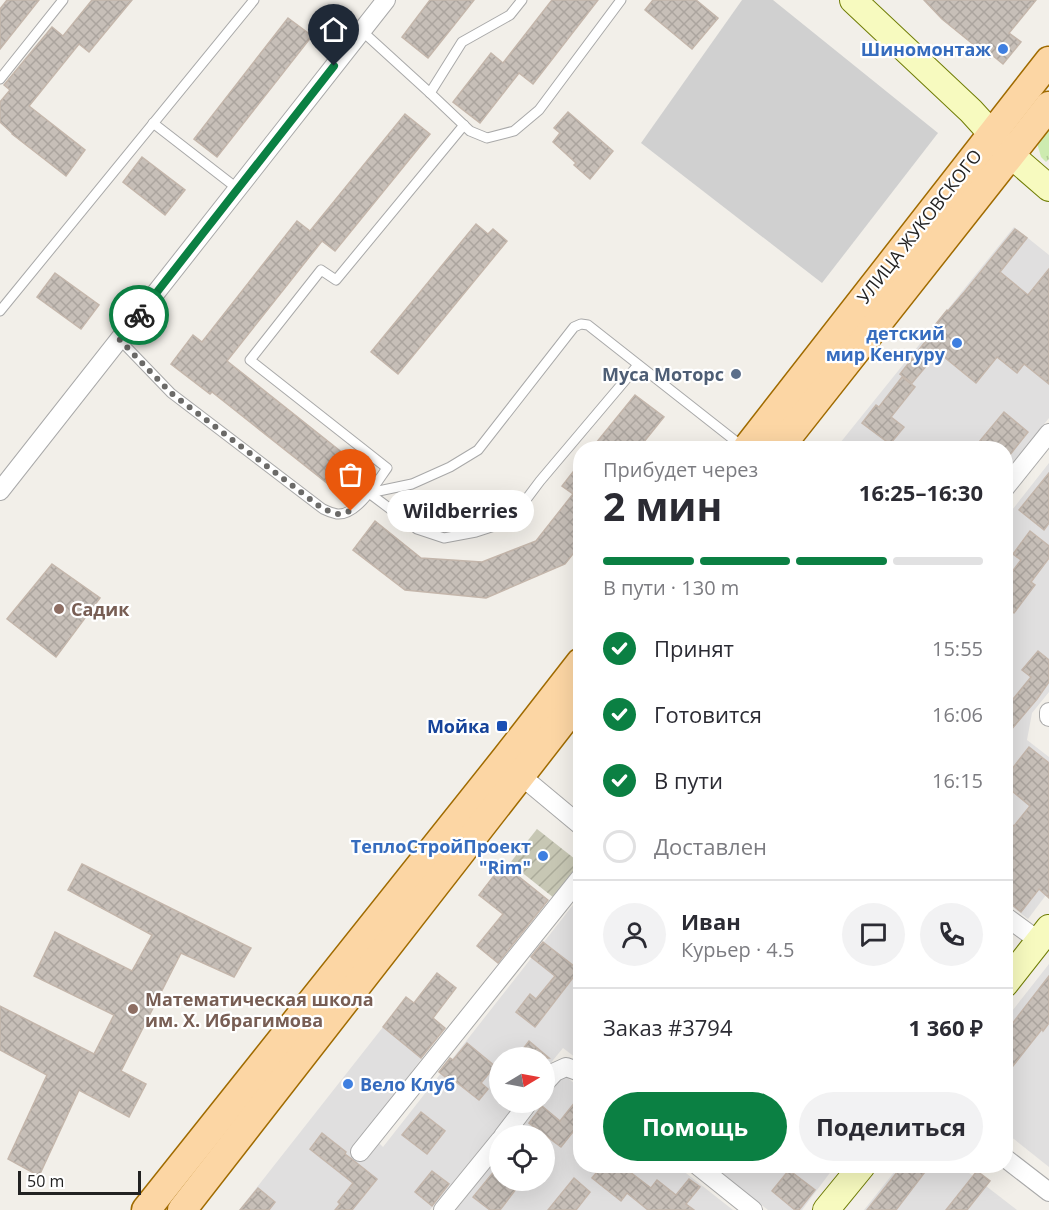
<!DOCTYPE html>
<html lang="ru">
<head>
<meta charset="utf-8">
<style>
  body { margin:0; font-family:"Open Sans",sans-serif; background:#f2f2f3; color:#2b2b33; height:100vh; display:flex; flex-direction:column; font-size:22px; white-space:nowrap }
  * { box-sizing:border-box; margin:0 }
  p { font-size:20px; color:#7c7c81 }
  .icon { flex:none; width:33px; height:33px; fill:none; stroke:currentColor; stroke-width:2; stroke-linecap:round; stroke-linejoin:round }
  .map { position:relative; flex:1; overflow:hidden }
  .sheet { position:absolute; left:573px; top:441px; width:440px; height:732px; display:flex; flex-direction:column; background:#fff; border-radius:24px; box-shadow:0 6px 24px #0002 }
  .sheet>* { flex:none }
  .needle { width:39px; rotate:80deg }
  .buttons { position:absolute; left:489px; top:1047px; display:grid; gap:12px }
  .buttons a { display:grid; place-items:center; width:66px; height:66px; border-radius:50%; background:#fff; box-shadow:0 6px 24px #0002; font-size:30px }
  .scale { position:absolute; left:18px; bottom:15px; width:123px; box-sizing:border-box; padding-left:6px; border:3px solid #222; border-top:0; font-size:16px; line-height:21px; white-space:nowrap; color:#222; -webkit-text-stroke:4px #fff; paint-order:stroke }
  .pin { position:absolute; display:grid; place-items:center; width:51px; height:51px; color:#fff; margin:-62px -26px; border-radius:50% 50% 50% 0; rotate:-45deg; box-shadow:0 0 6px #0007 }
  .pin .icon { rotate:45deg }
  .courier { position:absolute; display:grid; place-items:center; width:60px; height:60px; margin:-30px; border:4px solid #0b8043; border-radius:50%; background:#fff; color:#222; box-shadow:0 2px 8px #0007 }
  .bubble { position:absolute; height:42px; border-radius:21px; background:#fff; box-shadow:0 6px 24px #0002; font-size:20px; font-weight:700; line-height:42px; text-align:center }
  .head em { font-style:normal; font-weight:700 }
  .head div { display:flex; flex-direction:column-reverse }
  .head { display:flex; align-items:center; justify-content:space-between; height:102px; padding:0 30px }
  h1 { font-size:39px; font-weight:700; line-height:45px }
  .bar { display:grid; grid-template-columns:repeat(4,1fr); gap:9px 6px; align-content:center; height:72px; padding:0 30px }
  .bar i { height:8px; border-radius:4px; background:#e1e1e2 }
  .bar .on { background:#0b8043 }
  .bar p { grid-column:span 4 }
  .line { display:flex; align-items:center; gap:15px; padding:0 30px; border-top:2px solid #e1e1e2 }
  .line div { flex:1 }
  .round { display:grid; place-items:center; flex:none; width:63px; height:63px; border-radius:32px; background:#f2f2f3 }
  ol { padding:0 30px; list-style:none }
  li { display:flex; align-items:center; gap:18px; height:66px }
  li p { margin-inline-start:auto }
  li .icon { padding:6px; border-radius:50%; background:#0b8043; color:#fff; stroke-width:4 }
  li:last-child { color:#7c7c81 }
  li i { width:33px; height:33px; border:3px solid #e1e1e2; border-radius:50% }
  .button { display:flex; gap:12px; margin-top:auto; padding:12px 30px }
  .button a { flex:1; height:69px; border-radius:36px; background:#0b8043; color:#fff; font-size:24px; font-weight:700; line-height:69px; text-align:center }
  .button a+a { background:#f2f2f3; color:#2b2b33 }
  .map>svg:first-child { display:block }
</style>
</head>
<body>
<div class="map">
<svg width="1049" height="1210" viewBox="0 0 1049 1210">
  <defs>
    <pattern id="construction-furrows" width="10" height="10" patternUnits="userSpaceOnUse" patternTransform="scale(1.5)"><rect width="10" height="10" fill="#c7c7b4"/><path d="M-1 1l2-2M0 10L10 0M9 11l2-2" fill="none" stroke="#abab9a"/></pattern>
    <pattern id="grass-tufts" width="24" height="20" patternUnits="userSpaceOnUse" patternTransform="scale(1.5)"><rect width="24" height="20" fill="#cdebb0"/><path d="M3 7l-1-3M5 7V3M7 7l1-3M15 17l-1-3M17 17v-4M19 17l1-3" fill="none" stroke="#b0c997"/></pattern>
    <pattern id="building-cross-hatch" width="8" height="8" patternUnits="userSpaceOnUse" patternTransform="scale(1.5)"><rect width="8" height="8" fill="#c7bfb8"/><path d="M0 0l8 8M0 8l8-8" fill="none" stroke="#aba49e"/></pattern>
  </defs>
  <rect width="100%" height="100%" fill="#f2efe9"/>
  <g fill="#e0dfdf">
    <path d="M1014 227 1049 255V418L1005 473V448H836Z"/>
    <path d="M1049 463V692L1032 713 1027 740 1049 757V891L1028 919 1005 901V519Z"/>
    <path d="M580 896V1061L563 1048 545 1070 544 1058H500V1102L518 1103 430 1210H239L383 1027 422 1058 367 1131 383 1147Z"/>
    <path d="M1049 964V1167L1005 1132V1020Z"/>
    <path d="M564 1075 580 1088V1166H677L733 1210H456L499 1156 500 1180H544V1136L516 1135 542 1103 544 1102 545 1100Z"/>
    <path d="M712 1166H835L802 1210H768Z"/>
    <path d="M899 1166H960L1017 1210H864Z"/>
  </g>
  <path fill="#d0d0d0" d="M742 0H773L938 133 822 283 641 143Z"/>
  <path fill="url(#construction-furrows)" d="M537 829 580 863V865L554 898 510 863Z"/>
  <path fill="url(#grass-tufts)" d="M1049 120V159L1046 162 1041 157 1037 143Z"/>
  <g fill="url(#building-cross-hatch)" stroke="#c4b6ab" stroke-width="1.5">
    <path d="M7 0H39L0 49V9Z"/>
    <path d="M92 0H132L89 52 79 44 29 106 85 150 66 176 12 134V133L0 122V102L10 90 4 85 52 27 63 36Z"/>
    <path d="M430 0H474L428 58 402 37Z"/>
    <path d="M552 0H598L533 84 519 73 480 123 453 102 491 53 503 63Z"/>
    <path d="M653 0H696L718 18 692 49 645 10Z"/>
    <path d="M924 0H1036L1009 33 1021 42 1003 64 992 55 990 58 942 19Z"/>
    <path d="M288 18 312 36 217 157 194 139Z"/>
    <path d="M568 112 613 151 590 179 574 165 576 163 553 142 560 133 554 128Z"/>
    <path d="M405 114 430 134 335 251 322 241 227 361 368 473 347 499 212 392 210 394 171 364 193 335 202 342 297 221 310 231Z"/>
    <path d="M142 157 185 190 165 215 123 182Z"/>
    <path d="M476 224 488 234 493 229 507 241 398 374 371 352Z"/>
    <path d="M1015 229 1027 238 1000 272 1028 295 1049 269V384L1024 364 1017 373 997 357 976 383 938 352 912 383 900 374 925 342 923 340 947 310 948 311 966 290Z"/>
    <path d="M55 273 99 305 81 329 37 297Z"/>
    <path d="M902 377 915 387 891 417 904 427 890 444 862 423 876 405 879 407Z"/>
    <path d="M635 395 664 417 639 448H592Z"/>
    <path d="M1004 412 1028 432 1005 461V448H974Z"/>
    <path d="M580 463V545L565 564 486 598 405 590 353 550 375 521 421 558 482 562 536 541 573 494 562 486Z"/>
    <path d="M1049 473V523L1044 530 1019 510Z"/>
    <path d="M1030 531 1049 546V558L1031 582 1035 585 1014 613 1005 605V581L1021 560 1013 554Z"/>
    <path d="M52 564 100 598 56 657 7 619Z"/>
    <path d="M1038 651 1049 660V682L1037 699 1005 737V709L1031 677 1022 670Z"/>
    <path d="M1029 747 1049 763V898L1039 889 1021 912 1005 899V819L1014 826 1030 806 1005 785V778Z"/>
    <path d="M82 864 251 948 234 977 181 953 121 1071 146 1084 129 1117 79 1090 39 1176 8 1159 47 1075 0 1050V1006L94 1054 114 1015 34 976 55 932 132 971 152 935 68 890Z"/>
    <path d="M503 864 548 900 498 963 477 946 503 914 479 895Z"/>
    <path d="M543 942 579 970 535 1027 516 1012 530 994 536 999 555 976 531 957Z"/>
    <path d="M437 973 456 988 433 1018 445 1028 421 1058 383 1027 406 997 414 1003Z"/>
    <path d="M1049 976V1023L1043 1031 1042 1029 1005 1076V1033Z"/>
    <path d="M529 1041 549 1058H516Z"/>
    <path d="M467 1043 495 1066 481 1083 488 1089 479 1100 451 1078 449 1080 439 1072 450 1058 453 1060Z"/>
    <path d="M580 1096V1123L561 1147 529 1123 542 1106 560 1121Z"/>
    <path d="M421 1112 445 1131 427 1154 402 1135Z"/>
    <path d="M322 1133 346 1152 345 1154 353 1160 377 1179 352 1210H335L340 1204 338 1202 353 1183 310 1149Z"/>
    <path d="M500 1164V1180H523L500 1210H490L473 1197Z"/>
    <path d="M602 1166H622L651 1188 657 1180 676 1195 689 1179 700 1187 686 1204 694 1210H648L627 1193 621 1201 592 1178Z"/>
    <path d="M902 1166H917L925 1172 896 1210H867Z"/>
    <path d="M789 1170 815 1190 799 1210H795L772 1191Z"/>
    <path d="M432 1171 449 1184 432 1206 415 1192Z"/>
    <path d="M977 1171 990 1181 967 1210H946Z"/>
    <path d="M574 1178 590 1192 576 1210H548Z"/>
    <path d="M258 1188 275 1202 269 1210H240Z"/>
  </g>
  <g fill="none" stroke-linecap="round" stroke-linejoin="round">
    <defs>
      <g id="lane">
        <path d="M362 31 430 93 470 131 487 138 514 131 539 110 621 0"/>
        <path d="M0 79 63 0"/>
        <path d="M430 93 462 42 510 15 522 0"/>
        <path d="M153 123 238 189"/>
        <path d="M0 311 254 0"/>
        <path d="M119 339 171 393 323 509C327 511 332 513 337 514 357 516 377 482 387 468L250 360 321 270 336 280 464 125"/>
        <path d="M369 493 412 484 450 467 478 450 574 327 581 324 588 325 743 447"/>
        <path d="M369 493 417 529 444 538 476 532 510 521 540 481 638 365"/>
      </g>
      <g id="street">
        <path d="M1005 488 1049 433"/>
        <path d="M0 491 386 0"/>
        <path d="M1049 712V717"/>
        <path d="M520 775 580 825"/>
        <path d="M1005 916 1039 941"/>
        <path d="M544 1084 555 1072 566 1067 580 1072"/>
        <path d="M503 1136 529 1102"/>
        <path d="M360 1152 580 878"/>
        <path d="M1005 1158 1049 1192"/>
        <path d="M698 1166 753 1210"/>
        <path d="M443 1210 500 1140"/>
      </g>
      <g id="secondary">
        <path d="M853 0 971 111 1011 155 1049 188"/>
        <path d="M1005 984 1049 928"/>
        <path d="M826 1210 862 1166"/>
      </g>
      <g id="primary">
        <path d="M747 448 1049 61"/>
        <path d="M779 448 1049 106"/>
        <path d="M146 1210 506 758 580 663"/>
        <path d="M182 1210 580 699"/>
      </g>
    </defs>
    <use href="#lane" stroke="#a9a9a9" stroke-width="11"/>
    <use href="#street" stroke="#a9a9a9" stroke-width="20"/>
    <use href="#secondary" stroke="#707d05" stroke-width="28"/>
    <use href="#primary" stroke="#a06b00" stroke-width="31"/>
    <use href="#lane" stroke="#fff" stroke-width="9"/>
    <use href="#street" stroke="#fff" stroke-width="18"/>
    <use href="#secondary" stroke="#f7fabf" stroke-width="26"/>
    <use href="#primary" stroke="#fcd6a4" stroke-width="28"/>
  </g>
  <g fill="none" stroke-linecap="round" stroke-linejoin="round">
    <path stroke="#6b6a68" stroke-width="6" stroke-dasharray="0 10.8" d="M139 315 119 339 171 393 323 509 338 514 351 511"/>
    <path stroke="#0b8043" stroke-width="8" d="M139 315 334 66"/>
  </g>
  <g fill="#3f7fe0" stroke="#fff" stroke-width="2">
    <circle cx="1003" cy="49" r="6"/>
    <circle cx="957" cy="343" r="6"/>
    <circle cx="543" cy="856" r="6"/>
    <circle cx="348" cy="1084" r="6"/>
  </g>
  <circle fill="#5c6f8a" stroke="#fff" stroke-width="2" cx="736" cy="374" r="6"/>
  <g fill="#8d6e63" stroke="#fff" stroke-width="2">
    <circle cx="59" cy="609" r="6"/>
    <circle cx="133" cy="1009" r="6"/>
  </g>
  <rect fill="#1a4fb4" stroke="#fff" stroke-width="2" x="496" y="720" width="12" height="12" rx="3"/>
  <g text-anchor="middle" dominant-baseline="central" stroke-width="4.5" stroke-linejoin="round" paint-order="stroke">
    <g font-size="18" font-weight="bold" fill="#366cbe" stroke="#fff" text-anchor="end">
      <text x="991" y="49">Шиномонтаж</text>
      <text x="945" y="333">детский<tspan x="945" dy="21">мир Кенгуру</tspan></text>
      <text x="531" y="846">ТеплоСтройПроект<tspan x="531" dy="21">"Rim"</tspan></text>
      <text x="360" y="1084" text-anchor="start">Вело Клуб</text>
    </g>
    <g font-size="18" fill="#222" stroke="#fff">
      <text transform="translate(919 226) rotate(-52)">УЛИЦА ЖУКОВСКОГО</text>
    </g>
    <g font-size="18" font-weight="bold" fill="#4e5e75" stroke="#fff" text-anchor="end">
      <text x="724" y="374">Муса Моторс</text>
    </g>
    <g font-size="18" font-weight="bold" fill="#785e54" stroke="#fff" text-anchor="start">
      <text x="71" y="609">Садик</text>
      <text x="145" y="999">Математическая школа<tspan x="145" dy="21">им. Х. Ибрагимова</tspan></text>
    </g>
    <g font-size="18" font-weight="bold" fill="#164399" stroke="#fff" text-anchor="end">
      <text x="490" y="726">Мойка</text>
    </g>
  </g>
</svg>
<div class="buttons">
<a><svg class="needle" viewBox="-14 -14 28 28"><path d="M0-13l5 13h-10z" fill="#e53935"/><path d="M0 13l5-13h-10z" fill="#7c7c81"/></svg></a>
<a><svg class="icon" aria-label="locate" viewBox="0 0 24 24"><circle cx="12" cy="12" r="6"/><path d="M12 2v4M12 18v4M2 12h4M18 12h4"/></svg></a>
</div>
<div class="scale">50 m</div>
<div class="pin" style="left:351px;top:511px;background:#ea580c"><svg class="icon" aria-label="bag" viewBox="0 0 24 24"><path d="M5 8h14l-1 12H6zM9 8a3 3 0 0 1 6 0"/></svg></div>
<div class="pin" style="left:334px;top:66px;background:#1f2937"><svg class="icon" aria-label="home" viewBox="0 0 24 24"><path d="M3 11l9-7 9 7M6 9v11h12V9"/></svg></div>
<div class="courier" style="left:139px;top:315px"><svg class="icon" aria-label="bike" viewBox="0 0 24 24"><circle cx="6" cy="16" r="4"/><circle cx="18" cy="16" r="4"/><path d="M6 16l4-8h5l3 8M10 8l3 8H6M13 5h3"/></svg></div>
<div class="bubble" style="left:387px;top:490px;width:147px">Wildberries</div>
<section class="sheet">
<div class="head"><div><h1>2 мин</h1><p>Прибудет через</p></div><em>16:25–16:30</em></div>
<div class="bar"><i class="on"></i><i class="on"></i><i class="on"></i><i></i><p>В пути · 130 m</p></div>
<ol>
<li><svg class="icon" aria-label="check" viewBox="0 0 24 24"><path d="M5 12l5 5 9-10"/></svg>Принят<p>15:55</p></li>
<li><svg class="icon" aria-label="check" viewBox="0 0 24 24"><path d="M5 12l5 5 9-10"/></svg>Готовится<p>16:06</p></li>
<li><svg class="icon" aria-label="check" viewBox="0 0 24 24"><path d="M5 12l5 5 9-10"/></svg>В пути<p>16:15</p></li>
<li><i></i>Доставлен</li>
</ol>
<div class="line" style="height:108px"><a class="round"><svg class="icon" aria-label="person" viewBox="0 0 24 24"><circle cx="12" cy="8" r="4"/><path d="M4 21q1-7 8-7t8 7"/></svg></a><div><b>Иван</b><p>Курьер · 4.5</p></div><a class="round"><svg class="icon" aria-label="chat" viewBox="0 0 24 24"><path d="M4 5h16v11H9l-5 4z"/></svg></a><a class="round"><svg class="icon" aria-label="phone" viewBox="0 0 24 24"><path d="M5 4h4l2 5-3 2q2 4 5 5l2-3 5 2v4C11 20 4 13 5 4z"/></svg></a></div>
<div class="line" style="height:78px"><div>Заказ #3794</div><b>1 360 ₽</b></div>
<div class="button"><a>Помощь</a><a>Поделиться</a></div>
</section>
</div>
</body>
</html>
